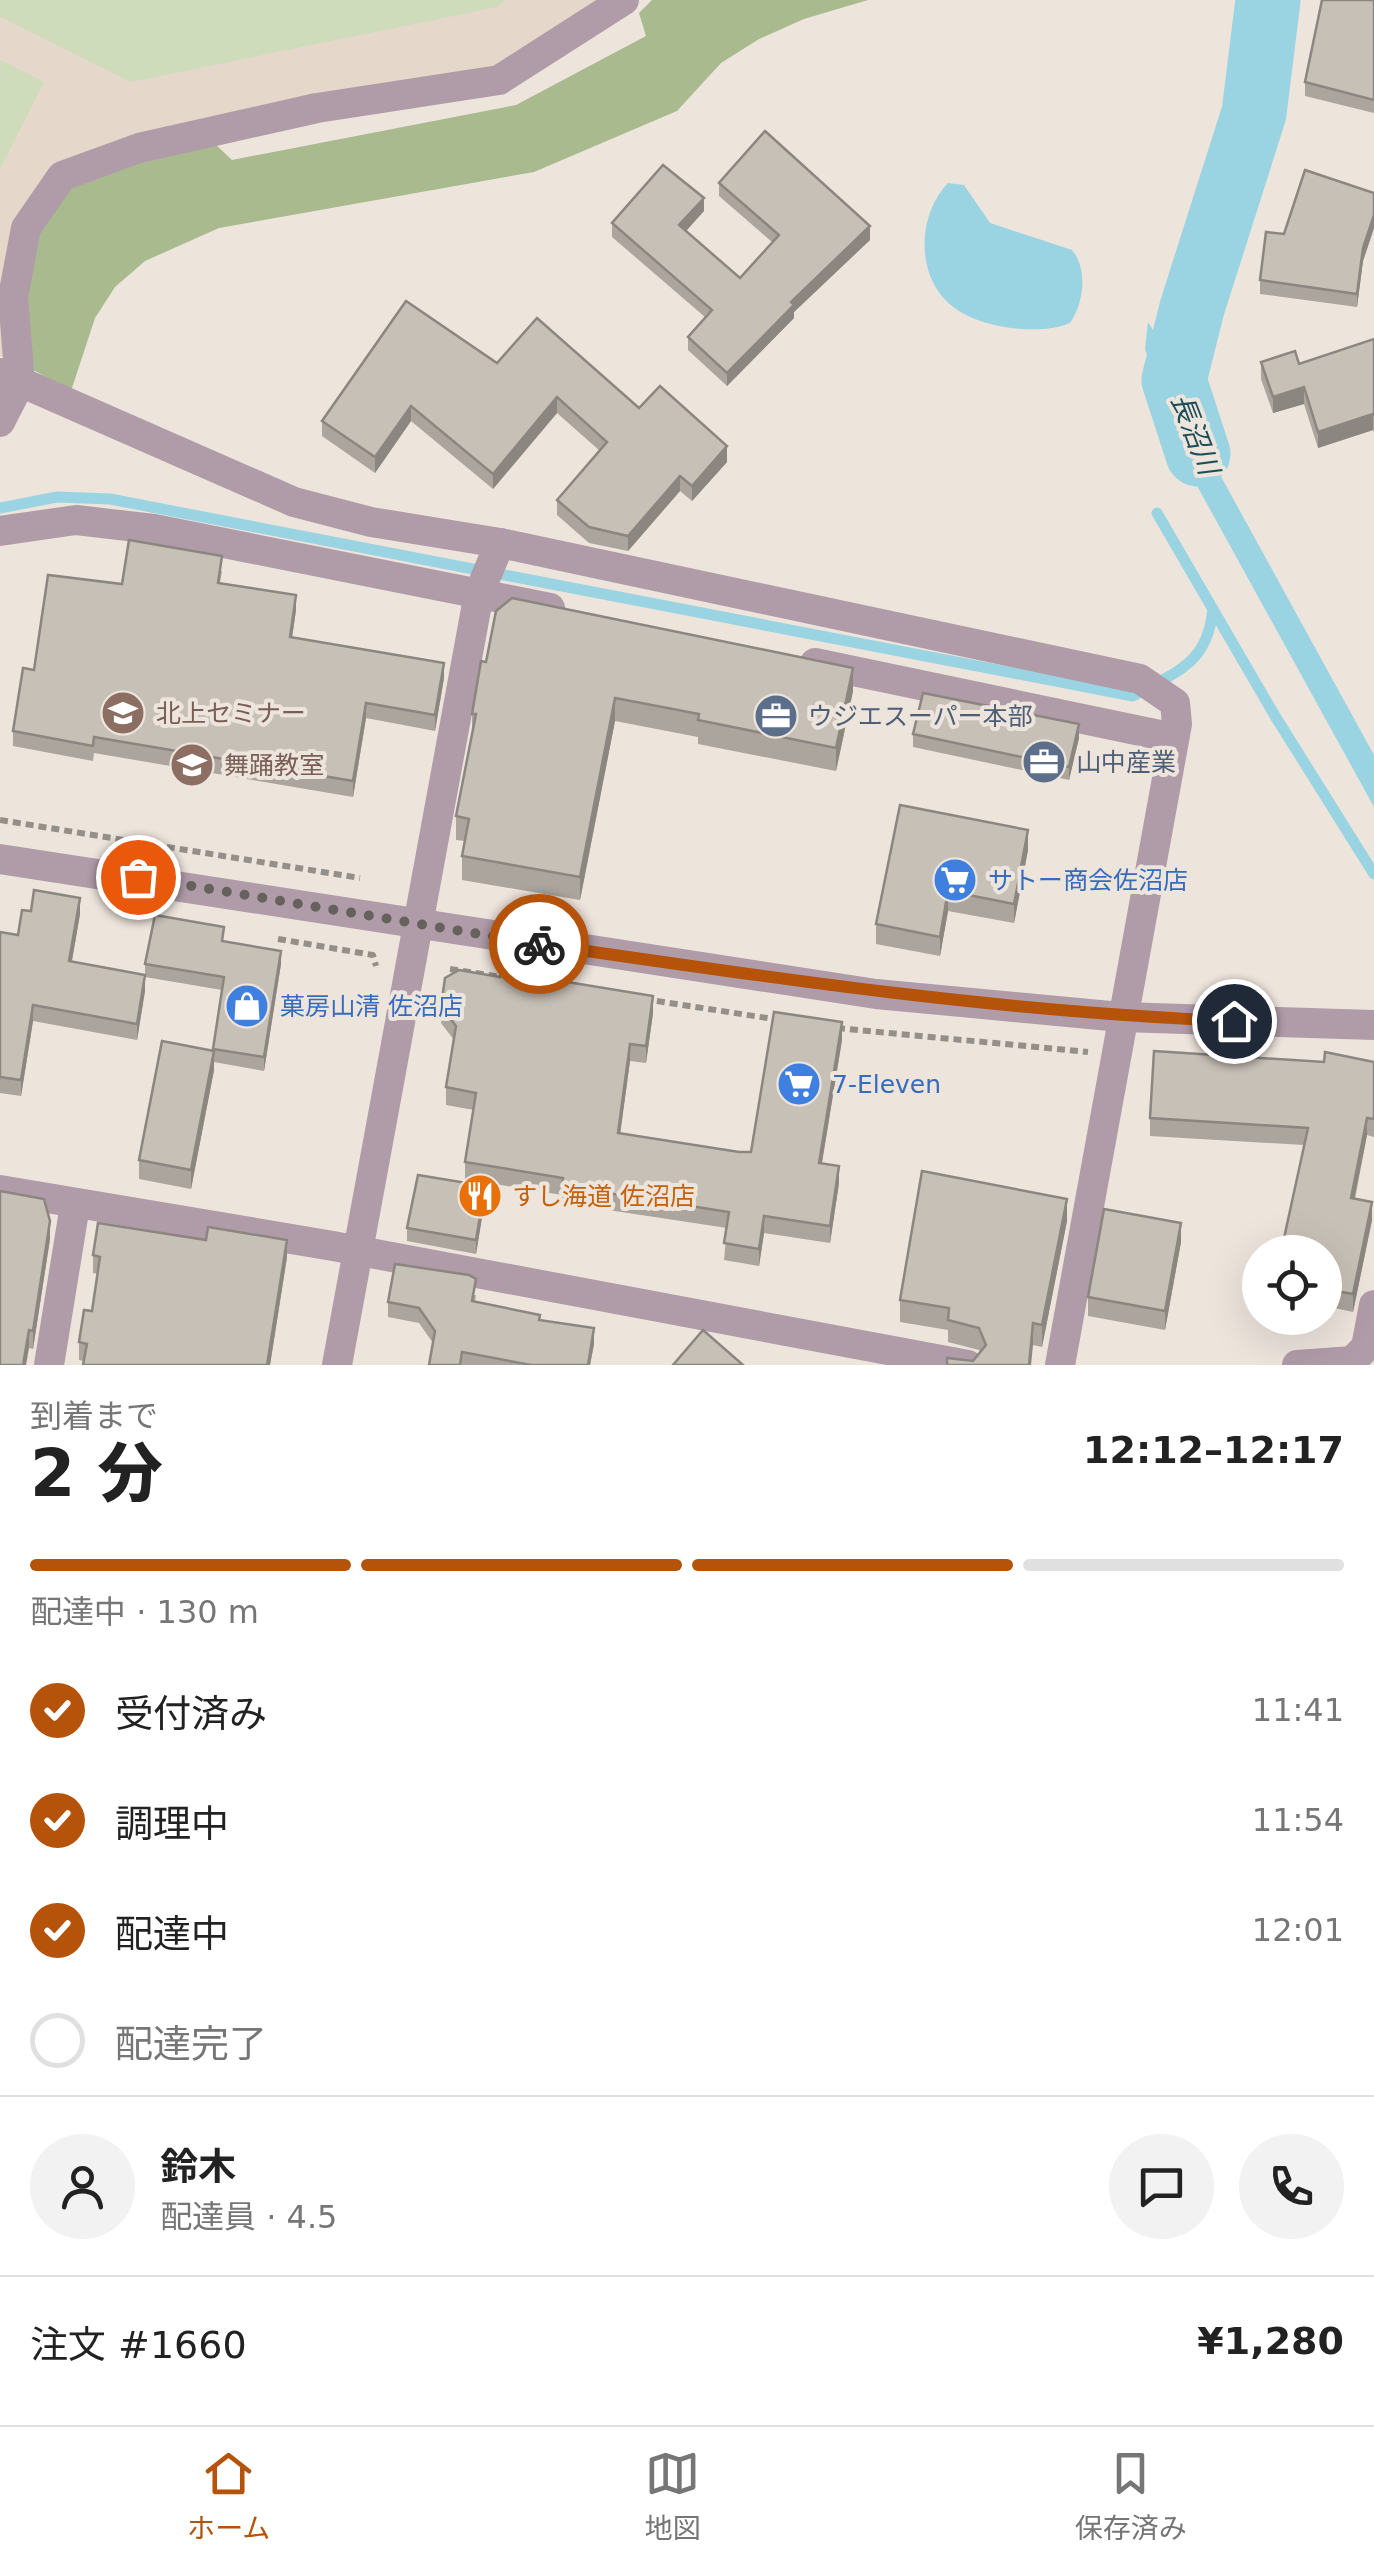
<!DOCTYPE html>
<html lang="ja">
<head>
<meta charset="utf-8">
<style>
  body { margin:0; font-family:"DejaVu Sans","Noto Sans JP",sans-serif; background:#f2f2f2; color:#222; height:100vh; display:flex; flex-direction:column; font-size:38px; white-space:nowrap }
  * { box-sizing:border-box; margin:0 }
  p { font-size:32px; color:#767676 }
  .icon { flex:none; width:55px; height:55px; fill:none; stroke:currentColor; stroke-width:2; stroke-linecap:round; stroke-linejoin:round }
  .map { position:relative; height:1365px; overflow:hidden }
  .sheet { display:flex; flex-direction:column; background:#fff; flex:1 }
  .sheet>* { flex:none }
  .tools { position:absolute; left:1242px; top:1235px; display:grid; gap:20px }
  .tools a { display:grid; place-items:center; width:100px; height:100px; border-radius:50%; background:#fff; box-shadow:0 10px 40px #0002; font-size:50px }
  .pin { position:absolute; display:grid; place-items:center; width:85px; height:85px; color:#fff; margin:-42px; border:5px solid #fff; border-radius:50%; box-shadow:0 2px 10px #0007 }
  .courier { position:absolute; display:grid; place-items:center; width:100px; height:100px; margin:-50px; border:8px solid #b45309; border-radius:50%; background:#fff; color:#222; box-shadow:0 2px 12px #0007 }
  .summary em { font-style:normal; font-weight:800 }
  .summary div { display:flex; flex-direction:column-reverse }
  .summary { display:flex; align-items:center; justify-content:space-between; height:170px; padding:0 30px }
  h1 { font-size:65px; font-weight:800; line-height:75px }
  .bar { display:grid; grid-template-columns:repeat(4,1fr); gap:15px 10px; align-content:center; height:120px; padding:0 30px }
  .bar i { height:12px; border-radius:8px; background:#e0e0e0 }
  .bar .selected { background:#b45309 }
  .bar p { grid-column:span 4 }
  .line { display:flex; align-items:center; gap:25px; padding:0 30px; border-top:2px solid #e0e0e0 }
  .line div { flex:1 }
  .round { display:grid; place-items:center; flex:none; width:105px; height:105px; border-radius:52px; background:#f2f2f2 }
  ol { padding:0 30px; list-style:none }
  li { display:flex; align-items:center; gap:30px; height:110px }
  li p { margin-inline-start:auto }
  li .icon { padding:10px; border-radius:50%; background:#b45309; color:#fff; stroke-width:4 }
  li:last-child { color:#767676 }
  li i { width:55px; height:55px; border:5px solid #e0e0e0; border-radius:50% }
  .menu { display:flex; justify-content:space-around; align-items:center; height:140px; border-top:2px solid #e0e0e0; background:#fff; font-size:28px; color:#767676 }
  .menu a { display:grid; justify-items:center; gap:5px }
  .menu .selected { color:#b45309 }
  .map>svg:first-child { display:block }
</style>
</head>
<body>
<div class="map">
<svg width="1374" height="1365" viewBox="0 0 1374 1365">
  <rect width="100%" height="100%" fill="#ede4dc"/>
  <path fill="#e5d7c9" d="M0 0H605L496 72 167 131 8 360 0 356Z"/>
  <g fill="#cfdcbc">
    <path d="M0 0H506L497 7 131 82 0 17Z"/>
    <path d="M0 60 44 82 0 169Z"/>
  </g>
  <path fill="#a9ba8e" d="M652 0H868L804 19 759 39 721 63 677 111 534 172 219 228 145 261 115 287 95 318 71 391 28 367 22 297 35 232 67 185 141 159 215 144 232 160 516 105 646 36 639 13Z"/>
  <g fill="#9ad4e3">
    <path d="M948 183 964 185 990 223 1072 250C1088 269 1084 303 1070 323 1041 336 982 328 956 309 915 281 916 216 948 183Z"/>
    <path d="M1148 322 1189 388 1192 413 1213 462 1374 755V807L1185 464 1145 349Z"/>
  </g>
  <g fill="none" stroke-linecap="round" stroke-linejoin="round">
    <g stroke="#9ad4e3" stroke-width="11">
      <path d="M0 508 57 497 110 499 1133 696C1177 671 1207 665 1213 609"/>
      <path d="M1157 513 1275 716 1374 874"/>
    </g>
    <path stroke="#9ad4e3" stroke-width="65" d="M1198 454 1174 380 1192 308 1254 113 1268 0"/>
    <g stroke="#958f89" stroke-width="6" stroke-dasharray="8 5" stroke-linecap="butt">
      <path d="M0 820 360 878"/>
      <path d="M278 939 373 955 376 966"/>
      <path d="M450 969 508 978"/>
      <path d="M644 999 780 1020"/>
      <path d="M837 1028 1088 1052"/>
    </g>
    <g stroke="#b09ca8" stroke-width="30">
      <path d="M0 373 294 502 371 522 500 543 1140 679 1175 703 1177 724 1060 1365"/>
      <path d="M0 422 20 383 13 297 26 228 62 176 139 148 317 108 499 80 624 0"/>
      <path d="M0 531 76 520 154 529 550 608"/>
      <path d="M815 663 1174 738"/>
      <path d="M0 859 876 994 1121 1017 1374 1025"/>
      <path d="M0 1190 333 1246 968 1365"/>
      <path d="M49 1365 75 1205"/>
      <path d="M337 1365 479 593 500 543"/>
      <path d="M1297 1365 1352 1361 1366 1347 1374 1305"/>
    </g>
  </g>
  <g fill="#aba59d">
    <path d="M1374 0V113L1305 96V82Z"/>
    <path d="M719 183 870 240 794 312V318L727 386 688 350V337L705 317 612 237V223L704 211 685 231 740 278 772 242 719 196Z"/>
    <path d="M1374 193V228L1363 261 1357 307 1260 294V280Z"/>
    <path d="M1374 339V432L1373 430 1318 448 1304 404 1273 413 1261 379V362L1299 364Z"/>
    <path d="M497 363 639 408 727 462 692 501 680 491 628 551 589 543 557 515V500L600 451 557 413 493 489 411 421 375 473 322 436V421Z"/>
    <path d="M222 571 220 583 296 610 292 637 444 678 435 731 366 718 353 797 94 753 93 761 13 746V731L34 670 122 584Z"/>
    <path d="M481 661 853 691 836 771 698 744V737L615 721 580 900 462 880V856L465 841 456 840V816L472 734V714Z"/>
    <path d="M913 734 1079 738 1069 780 913 747Z"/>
    <path d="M1028 850 1014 923 948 911 940 956 876 944V924Z"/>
    <path d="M80 914 72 961 145 991 137 1040 33 1021 21 1096 0 1093V932L18 935Z"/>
    <path d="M224 942 281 964 264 1071 214 1062V1070L191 1189 139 1179V1160L213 1051 222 990 145 977V964Z"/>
    <path d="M441 1006 653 1013 646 1063 630 1061 620 1133 739 1152H751L842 1040 822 1163 839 1183 830 1243 764 1233 759 1266 724 1260 727 1228 562 1203V1195L465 1179V1162L474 1110 446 1105V1087L454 1040 441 1023Z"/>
    <path d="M1324 1062H1374V1137L1367 1135 1355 1199 1372 1220 1353 1312 1325 1306V1252L1304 1145 1150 1136V1118Z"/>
    <path d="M485 1199 476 1254 407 1241V1228Z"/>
    <path d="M1067 1221 1042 1347 1033 1345 973 1361 980 1353 979 1350 948 1342V1330L900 1322V1300Z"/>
    <path d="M50 1239 33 1349 29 1348 0 1365Z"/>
    <path d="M1181 1242 1165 1330 1088 1316V1297Z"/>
    <path d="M93 1255 287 1257 270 1365H83L84 1361 79 1360V1342L92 1311 98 1274 93 1273Z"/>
    <path d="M476 1295 475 1302 540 1320 594 1344 590 1365H429L433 1343 419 1323 388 1317V1302Z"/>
    <path d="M1270 1318H1301L1299 1327 1270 1321Z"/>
  </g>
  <g fill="#8b8680">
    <path d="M704 198V211L679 239V225Z"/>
    <path d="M1374 215V228L1363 261 1357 307V294L1363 248Z"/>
    <path d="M870 226V240L794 312V318L727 386V373L791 302Z"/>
    <path d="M1304 387V404L1273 413V397Z"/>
    <path d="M557 397V413L493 489V474Z"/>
    <path d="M411 406V421L375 473V457Z"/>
    <path d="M1373 414V430L1318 448V432Z"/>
    <path d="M727 446V462L692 501V486Z"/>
    <path d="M680 476V491L628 551V536Z"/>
    <path d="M296 595V610L290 652V637Z"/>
    <path d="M444 663V678L435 731V715Z"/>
    <path d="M853 668V691L836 771V748Z"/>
    <path d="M615 698V721L580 900V877Z"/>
    <path d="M366 703V718L353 797V781Z"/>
    <path d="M1079 724V738L1069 780V767Z"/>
    <path d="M1028 830V850L1014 923V904Z"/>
    <path d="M948 891V911L940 956V937Z"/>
    <path d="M80 898V914L69 977V961Z"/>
    <path d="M281 951V964L264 1071V1057Z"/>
    <path d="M145 975V991L137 1040V1024Z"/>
    <path d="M653 996V1013L646 1063V1046Z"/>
    <path d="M33 1005V1021L21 1096V1080Z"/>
    <path d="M842 1022V1040L819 1180V1163Z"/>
    <path d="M630 1044V1061L618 1150V1133Z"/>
    <path d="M214 1051V1070L191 1189V1170Z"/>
    <path d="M1367 1118V1135L1351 1215V1198Z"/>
    <path d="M839 1166V1183L830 1243V1226Z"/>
    <path d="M485 1186V1199L476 1254V1240Z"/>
    <path d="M1067 1199V1221L1042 1347V1325Z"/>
    <path d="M1372 1202V1220L1353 1312V1294Z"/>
    <path d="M764 1216V1233L759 1266V1249Z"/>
    <path d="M50 1221V1239L33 1349V1331Z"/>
    <path d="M1181 1223V1242L1165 1330V1311Z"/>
    <path d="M287 1240V1257L270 1365H267Z"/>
    <path d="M1033 1323V1345L1031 1365H1029Z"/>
    <path d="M594 1328V1344L590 1365H588Z"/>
    <path d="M29 1330V1348L26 1365H23Z"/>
  </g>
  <g fill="#c7c0b7" stroke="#8b8680" stroke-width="2.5">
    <path d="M1322 0H1374V100L1305 82Z"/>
    <path d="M765 131 870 226 791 302 794 305 727 373 688 337 712 310 612 223 663 165 704 198 679 225 740 278 779 235 719 183Z"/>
    <path d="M1305 170 1374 193V215L1363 248 1357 294 1260 280 1266 232 1284 234Z"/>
    <path d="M406 301 497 363 537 318 639 408 660 386 727 446 692 486 680 476 628 536 589 527 557 500 607 442 557 397 493 474 411 406 375 457 322 421Z"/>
    <path d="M1374 339V415L1373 414 1318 432 1304 387 1273 397 1261 362 1295 351 1299 364Z"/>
    <path d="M129 540 222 556 218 583 296 595 290 637 444 663 435 715 366 703 353 781 94 737 93 746 13 731 23 668 34 670 48 575 122 584Z"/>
    <path d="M512 598 853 668 836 748 698 720 699 714 615 698 580 877 462 856 469 819 456 816 476 714H472L481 661 486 662 496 611Z"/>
    <path d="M923 693 1079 724 1069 767 913 734Z"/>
    <path d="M900 805 1028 830 1014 904 948 891 940 937 876 924Z"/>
    <path d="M34 890 80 898 69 961 145 975 137 1024 33 1005 21 1080 0 1077V932L18 935 22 910 31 911Z"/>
    <path d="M155 915 224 927 222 941 281 951 264 1057 213 1049 224 977 145 964Z"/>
    <path d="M459 970 500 977 501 971 653 996 646 1046 630 1044 618 1133 739 1152H751L774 1012 842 1022 819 1163 839 1166 830 1226 764 1216 759 1249 724 1243 729 1212 562 1186 563 1178 465 1162 476 1093 446 1087 456 1026 441 1006 445 978Z"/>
    <path d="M162 1041 214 1051 191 1170 139 1160Z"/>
    <path d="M1154 1051 1324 1062 1325 1052 1374 1062V1119L1367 1118 1351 1198 1372 1202 1353 1294 1325 1289V1252H1281L1308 1128 1150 1118Z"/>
    <path d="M922 1171 1067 1199 1042 1325 1033 1323 1029 1365H947V1358L973 1361 986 1345 979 1328 948 1320 949 1308 900 1300Z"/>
    <path d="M418 1175 485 1186 476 1240 407 1228Z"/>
    <path d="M0 1191 44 1199 50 1221 33 1331 29 1330 23 1365H0Z"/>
    <path d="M1104 1209 1181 1223 1165 1311 1088 1297Z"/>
    <path d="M98 1223 206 1240 208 1227 287 1240 267 1365H83L87 1344 79 1342 84 1310 92 1311 100 1257 93 1255Z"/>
    <path d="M395 1264 469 1275 476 1279 472 1301 540 1315 539 1320 594 1328 588 1365H531L462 1352 460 1365H429L435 1331 419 1308 388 1302Z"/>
    <path d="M703 1330 743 1365H673Z"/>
  </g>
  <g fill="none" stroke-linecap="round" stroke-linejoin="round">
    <path stroke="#66615c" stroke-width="10" stroke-dasharray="0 18" d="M138 877 539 944"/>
    <path stroke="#b45309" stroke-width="12" d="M539 944C771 978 1000 1012 1234 1021"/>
  </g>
  <defs>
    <symbol id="school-disc" viewBox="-11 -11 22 22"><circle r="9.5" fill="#8d6e63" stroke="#ede4dc"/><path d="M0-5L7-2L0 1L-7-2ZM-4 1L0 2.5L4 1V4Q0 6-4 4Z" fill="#fff"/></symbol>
    <symbol id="office-disc" viewBox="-11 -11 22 22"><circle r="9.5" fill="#5c6f8a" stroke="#ede4dc"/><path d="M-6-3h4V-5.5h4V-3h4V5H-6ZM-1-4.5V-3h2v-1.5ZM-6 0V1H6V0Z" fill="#fff"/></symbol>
    <symbol id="supermarket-disc" viewBox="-11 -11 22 22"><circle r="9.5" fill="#3f7fe0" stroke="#ede4dc"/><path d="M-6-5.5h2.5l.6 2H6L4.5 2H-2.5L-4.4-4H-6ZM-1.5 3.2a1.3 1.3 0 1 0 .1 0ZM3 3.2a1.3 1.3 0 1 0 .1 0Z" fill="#fff"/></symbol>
    <symbol id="shop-disc" viewBox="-11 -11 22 22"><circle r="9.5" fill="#3f7fe0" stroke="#ede4dc"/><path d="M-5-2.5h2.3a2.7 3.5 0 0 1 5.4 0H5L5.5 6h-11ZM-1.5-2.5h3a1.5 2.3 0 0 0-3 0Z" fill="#fff"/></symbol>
    <symbol id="restaurant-disc" viewBox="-11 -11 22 22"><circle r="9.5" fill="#e8710a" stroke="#ede4dc"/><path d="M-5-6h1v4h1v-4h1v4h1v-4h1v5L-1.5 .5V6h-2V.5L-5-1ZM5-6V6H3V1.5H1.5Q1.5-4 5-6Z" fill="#fff"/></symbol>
  </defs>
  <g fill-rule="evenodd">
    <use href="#school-disc" x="98" y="688" width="50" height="50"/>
    <use href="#office-disc" x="751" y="691" width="50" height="50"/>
    <use href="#office-disc" x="1019" y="737" width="50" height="50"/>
    <use href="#school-disc" x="167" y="740" width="50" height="50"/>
    <use href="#supermarket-disc" x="930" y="855" width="50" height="50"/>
    <use href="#shop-disc" x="222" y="981" width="50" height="50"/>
    <use href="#supermarket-disc" x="774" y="1059" width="50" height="50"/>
    <use href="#restaurant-disc" x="455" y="1171" width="50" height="50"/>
  </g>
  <g text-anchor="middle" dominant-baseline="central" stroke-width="8" stroke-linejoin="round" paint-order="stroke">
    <g font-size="25" fill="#785e54" stroke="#ede4dc" text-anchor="start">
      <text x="156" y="713">北上セミナー</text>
      <text x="224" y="765">舞踊教室</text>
    </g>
    <g font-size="25" fill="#4e5e75" stroke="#ede4dc" text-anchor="start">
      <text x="808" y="716">ウジエスーパー本部</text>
      <text x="1076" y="762">山中産業</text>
    </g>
    <g font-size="25" fill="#366cbe" stroke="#ede4dc" text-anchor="start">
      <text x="988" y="880">サトー商会佐沼店</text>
      <text x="280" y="1006">菓房山清 佐沼店</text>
      <text x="832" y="1084">7-Eleven</text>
    </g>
    <g font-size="25" fill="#c56008" stroke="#ede4dc" text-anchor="start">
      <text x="512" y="1196">すし海道 佐沼店</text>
    </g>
    <g font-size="28" font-style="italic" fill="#1d4f5a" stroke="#ede4dc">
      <text transform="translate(1195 434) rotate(69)">長沼川</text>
    </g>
  </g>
</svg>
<div class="tools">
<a><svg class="icon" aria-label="locate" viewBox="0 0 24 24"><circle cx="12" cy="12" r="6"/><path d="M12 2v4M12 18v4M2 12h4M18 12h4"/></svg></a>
</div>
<div class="pin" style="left:138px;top:877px;background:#ea580c"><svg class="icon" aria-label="bag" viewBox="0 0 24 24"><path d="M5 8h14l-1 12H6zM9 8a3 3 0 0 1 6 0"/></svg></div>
<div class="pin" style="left:1234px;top:1021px;background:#1f2937"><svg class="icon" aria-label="home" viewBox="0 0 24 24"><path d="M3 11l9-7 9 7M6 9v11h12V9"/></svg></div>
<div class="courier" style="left:539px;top:944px"><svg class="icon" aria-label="bike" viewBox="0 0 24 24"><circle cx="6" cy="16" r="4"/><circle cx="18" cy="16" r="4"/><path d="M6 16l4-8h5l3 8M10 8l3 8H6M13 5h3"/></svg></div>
</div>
<section class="sheet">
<div class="summary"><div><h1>2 分</h1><p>到着まで</p></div><em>12:12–12:17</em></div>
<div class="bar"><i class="selected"></i><i class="selected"></i><i class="selected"></i><i></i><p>配達中 · 130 m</p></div>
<ol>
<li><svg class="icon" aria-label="check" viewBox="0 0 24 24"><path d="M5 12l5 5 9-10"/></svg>受付済み<p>11:41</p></li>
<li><svg class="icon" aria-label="check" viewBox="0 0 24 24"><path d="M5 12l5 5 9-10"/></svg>調理中<p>11:54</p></li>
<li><svg class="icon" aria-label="check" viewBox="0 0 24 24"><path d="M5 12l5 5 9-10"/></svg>配達中<p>12:01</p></li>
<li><i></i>配達完了</li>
</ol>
<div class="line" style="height:180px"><a class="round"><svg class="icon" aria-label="person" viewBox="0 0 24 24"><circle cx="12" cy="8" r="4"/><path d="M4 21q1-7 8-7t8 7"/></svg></a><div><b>鈴木</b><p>配達員 · 4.5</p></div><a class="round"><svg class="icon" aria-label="chat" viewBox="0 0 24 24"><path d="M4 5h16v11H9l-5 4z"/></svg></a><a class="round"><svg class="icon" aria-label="phone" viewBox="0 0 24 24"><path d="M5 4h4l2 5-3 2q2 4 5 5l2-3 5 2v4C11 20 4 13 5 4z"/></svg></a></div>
<div class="line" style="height:130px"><div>注文 #1660</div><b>¥1,280</b></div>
</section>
<nav class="menu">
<a class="selected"><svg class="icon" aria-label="home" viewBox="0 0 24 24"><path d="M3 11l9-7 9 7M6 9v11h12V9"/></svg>ホーム</a>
<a><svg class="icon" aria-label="map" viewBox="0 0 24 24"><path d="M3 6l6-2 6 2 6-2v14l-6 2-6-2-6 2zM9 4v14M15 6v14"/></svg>地図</a>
<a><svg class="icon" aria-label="saved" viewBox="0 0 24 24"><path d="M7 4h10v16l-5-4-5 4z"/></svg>保存済み</a>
</nav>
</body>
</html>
